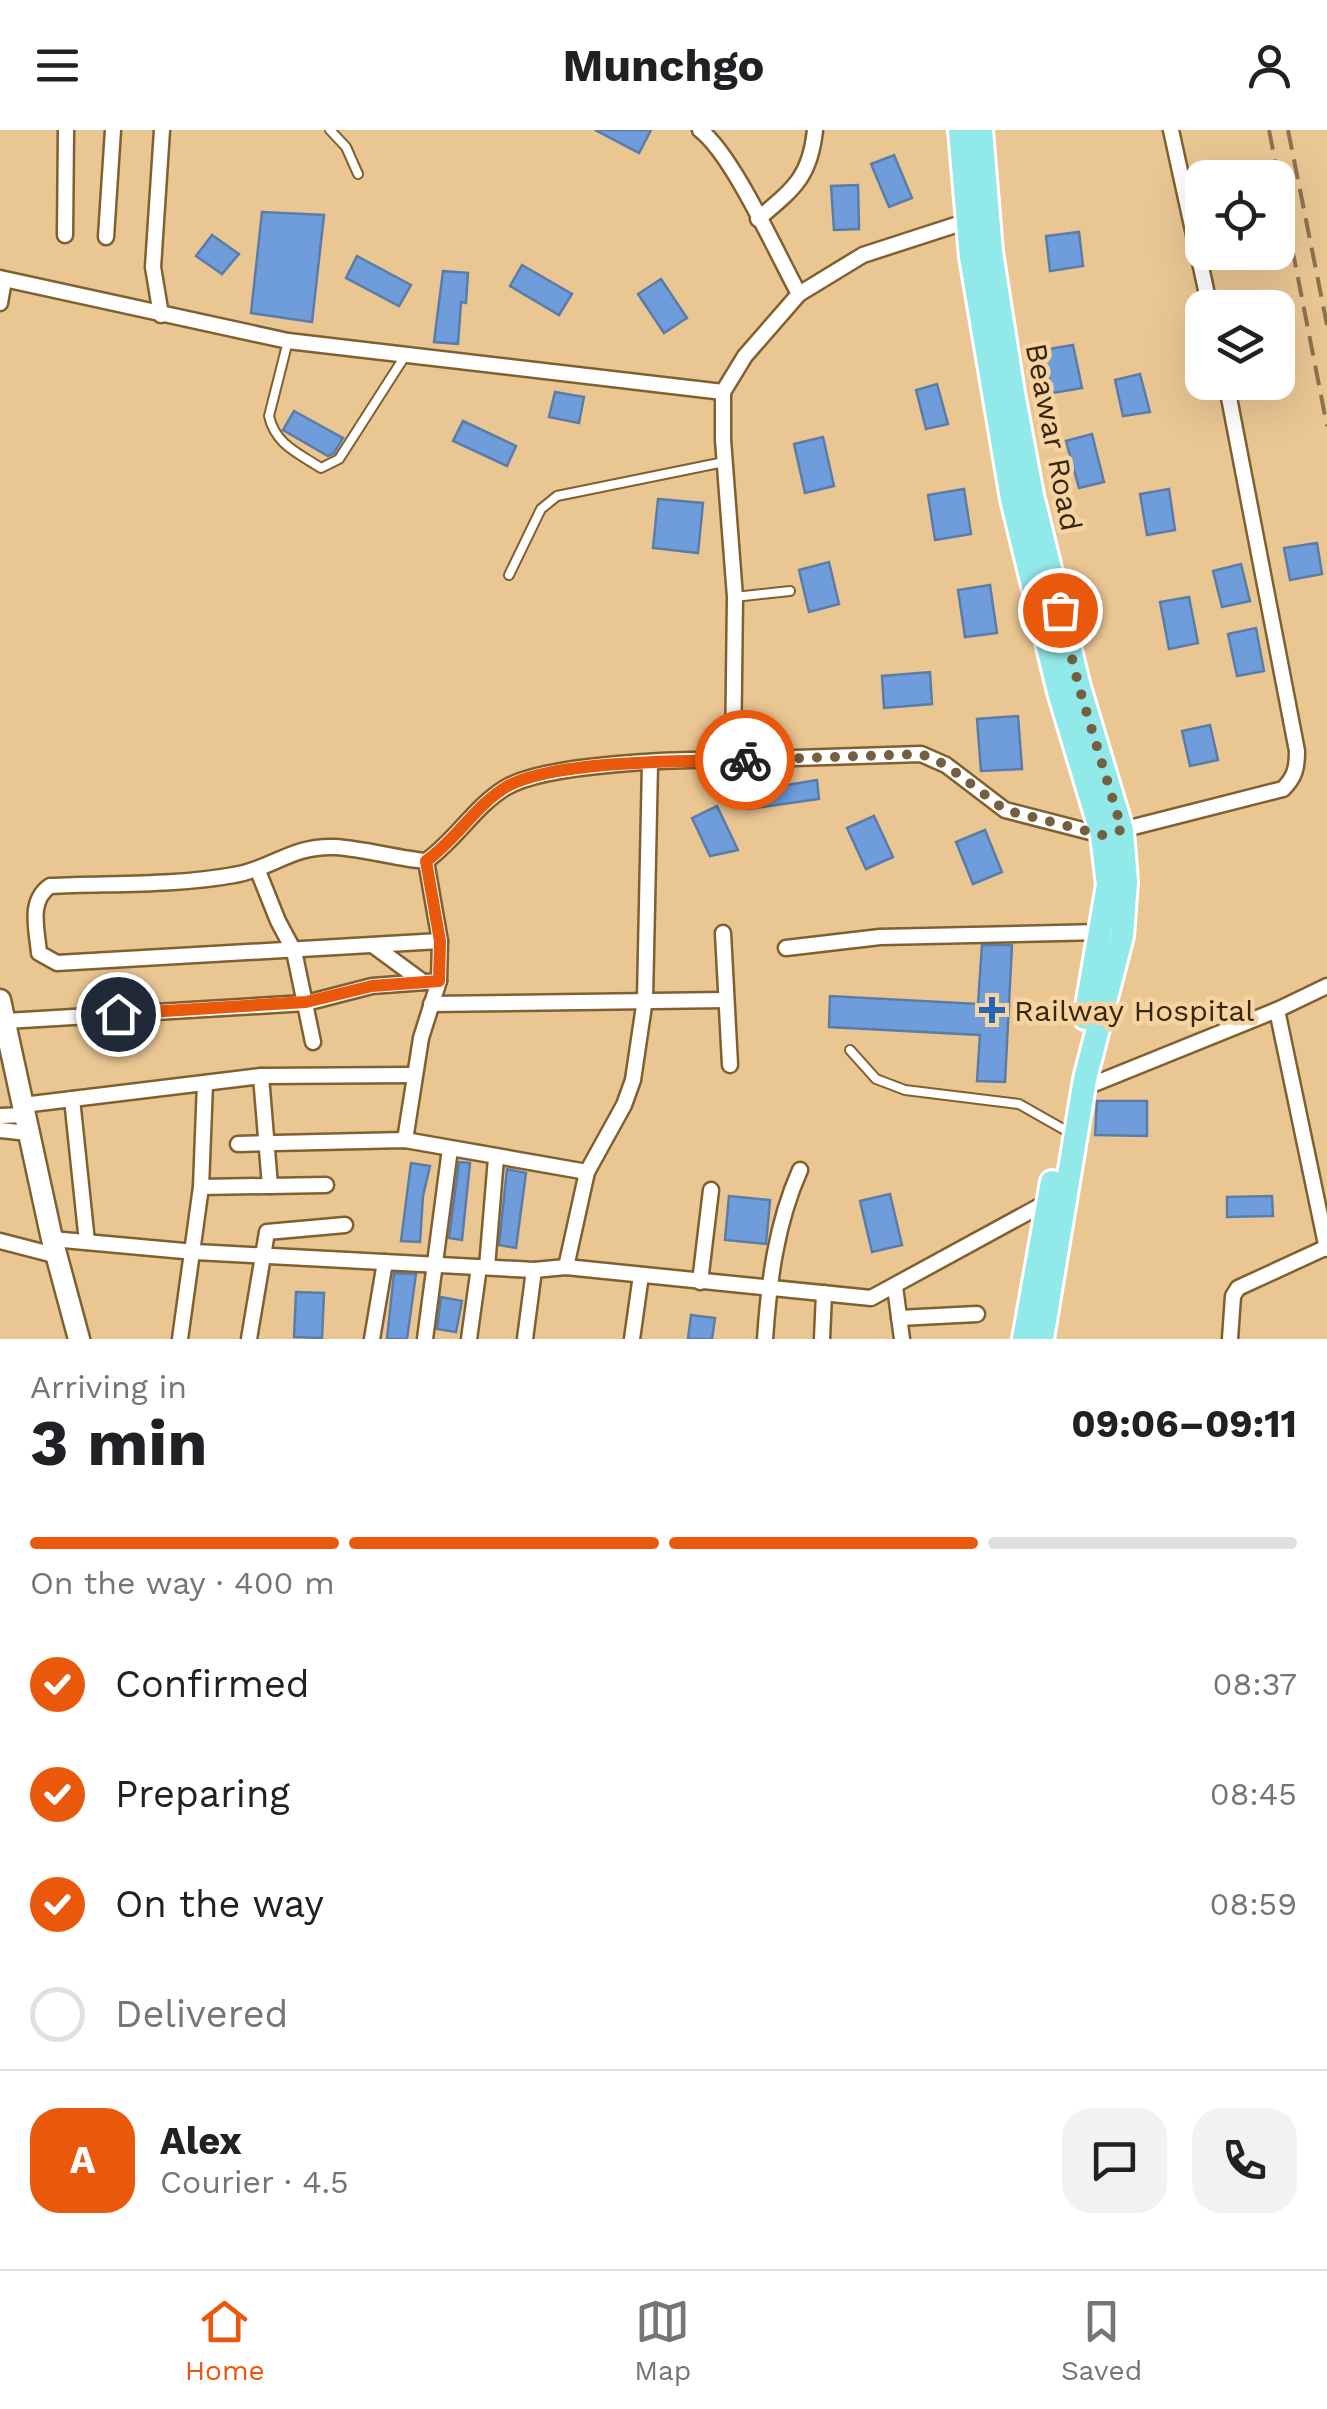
<!DOCTYPE html>
<html lang="en">
<head>
<meta charset="utf-8">
<style>
  body { margin:0; font-family:"Work Sans",sans-serif; background:#f2f2f2; color:#202124; height:100vh; display:flex; flex-direction:column; font-size:38px; white-space:nowrap }
  * { box-sizing:border-box; margin:0 }
  p { font-size:32px; color:#757577 }
  .icon { flex:none; width:55px; height:55px; fill:none; stroke:currentColor; stroke-width:2; stroke-linecap:round; stroke-linejoin:round }
  .map { position:relative; height:1209px; overflow:hidden }
  .side { display:flex; flex-direction:column; background:#fff; flex:1 }
  .side>* { flex:none }
  .buttons { position:absolute; left:1185px; top:30px; display:grid; gap:20px }
  .buttons a { display:grid; place-items:center; width:110px; height:110px; border-radius:20px; background:#fff; box-shadow:0 10px 40px #0002; font-size:50px }
  .pin { position:absolute; display:grid; place-items:center; width:85px; height:85px; color:#fff; margin:-42px; border:5px solid #fff; border-radius:50%; box-shadow:0 2px 10px #0007 }
  .courier { position:absolute; display:grid; place-items:center; width:100px; height:100px; margin:-50px; border:8px solid #ea580c; border-radius:50%; background:#fff; color:#222; box-shadow:0 2px 12px #0007 }
  .overview em { font-style:normal; font-weight:700 }
  .overview div { display:flex; flex-direction:column-reverse }
  .overview { display:flex; align-items:center; justify-content:space-between; height:170px; padding:0 30px }
  h1 { font-size:65px; font-weight:700; line-height:75px }
  .bar { display:grid; grid-template-columns:repeat(4,1fr); gap:15px 10px; align-content:center; height:120px; padding:0 30px }
  .bar i { height:12px; border-radius:8px; background:#e0e0e0 }
  .bar .current { background:#ea580c }
  .bar p { grid-column:span 4 }
  .line { display:flex; align-items:center; gap:25px; padding:0 30px; border-top:2px solid #e0e0e0 }
  .line div { flex:1 }
  .round { display:grid; place-items:center; flex:none; width:105px; height:105px; border-radius:30px; background:#f2f2f2 }
  ol { padding:0 30px; list-style:none }
  li { display:flex; align-items:center; gap:30px; height:110px }
  li p { margin-inline-start:auto }
  li .icon { padding:10px; border-radius:50%; background:#ea580c; color:#fff; stroke-width:4 }
  li:last-child { color:#757577 }
  li i { width:55px; height:55px; border:5px solid #e0e0e0; border-radius:50% }
  header { display:flex; justify-content:space-between; align-items:center; height:130px; padding:0 30px; background:#fff; font-size:45px; font-weight:700 }
  .tabs { display:flex; justify-content:space-around; align-items:center; height:140px; border-top:2px solid #e0e0e0; background:#fff; font-size:28px; color:#757577 }
  .tabs a { display:grid; justify-items:center; gap:5px }
  .tabs .current { color:#ea580c }
  .map>svg:first-child { display:block }
</style>
</head>
<body>
<header><svg class="icon" aria-label="menu" viewBox="0 0 24 24"><path d="M4 6h16M4 12h16M4 18h16"/></svg>Munchgo<svg class="icon" aria-label="person" viewBox="0 0 24 24"><circle cx="12" cy="8" r="4"/><path d="M4 21q1-7 8-7t8 7"/></svg></header>
<div class="map">
<svg width="1327" height="1209" viewBox="0 0 1327 1209">
  <rect width="100%" height="100%" fill="#eac693"/>
  <g fill="#6f9ddc" stroke="#5c7ca8" stroke-width="2.5">
    <path d="M595 0H651L639 23Z"/>
    <path d="M894 25 912 68 889 77 871 34Z"/>
    <path d="M858 55 859 99 834 100 831 56Z"/>
    <path d="M262 82 324 85 312 192 251 183Z"/>
    <path d="M1079 102 1083 136 1050 141 1046 106Z"/>
    <path d="M212 105 239 124 222 144 196 126Z"/>
    <path d="M357 126 411 155 399 176 346 148Z"/>
    <path d="M522 135 572 164 559 185 510 156Z"/>
    <path d="M443 141 468 143 466 173 461 172 458 214 434 212Z"/>
    <path d="M661 149 687 188 664 203 638 164Z"/>
    <path d="M1073 215 1082 258 1052 263 1043 220Z"/>
    <path d="M1140 244 1150 282 1123 286 1115 250Z"/>
    <path d="M937 254 948 294 926 299 916 260Z"/>
    <path d="M555 262 584 267 579 293 549 287Z"/>
    <path d="M294 281 343 308 334 323 328 326 283 300Z"/>
    <path d="M463 291 516 316 507 336 453 311Z"/>
    <path d="M1092 304 1104 352 1079 358 1066 311Z"/>
    <path d="M823 307 834 356 805 363 794 314Z"/>
    <path d="M964 359 971 404 935 410 928 365Z"/>
    <path d="M1169 359 1175 400 1147 405 1140 364Z"/>
    <path d="M658 369 703 373 698 423 653 418Z"/>
    <path d="M1317 413 1322 444 1290 450 1284 418Z"/>
    <path d="M829 432 839 474 809 482 799 440Z"/>
    <path d="M1241 434 1250 471 1222 477 1213 441Z"/>
    <path d="M990 455 997 503 965 507 958 460Z"/>
    <path d="M1189 467 1198 513 1169 519 1160 472Z"/>
    <path d="M1256 498 1264 541 1237 546 1228 504Z"/>
    <path d="M930 542 932 574 884 578 882 546Z"/>
    <path d="M1018 586 1022 639 981 641 977 589Z"/>
    <path d="M1210 595 1218 630 1190 636 1182 601Z"/>
    <path d="M817 650 819 669 748 679 745 662Z"/>
    <path d="M717 676 738 720 710 726 692 688Z"/>
    <path d="M874 686 893 727 866 739 847 698Z"/>
    <path d="M985 700 1002 742 973 754 956 712Z"/>
    <path d="M982 815H1012L1005 952 977 951 980 905 829 897 830 866 978 874Z"/>
    <path d="M1097 971H1147V1006L1095 1005Z"/>
    <path d="M459 1032 470 1033 462 1110 449 1108Z"/>
    <path d="M411 1033 430 1036 423 1066 420 1112 401 1111Z"/>
    <path d="M507 1039 526 1043 516 1118 499 1115Z"/>
    <path d="M890 1064 902 1115 872 1122 860 1071Z"/>
    <path d="M729 1066 770 1070 766 1114 725 1110Z"/>
    <path d="M1272 1066 1273 1086 1227 1087V1067Z"/>
    <path d="M394 1143 416 1144 407 1209H387Z"/>
    <path d="M296 1162 324 1163 322 1208 294 1207Z"/>
    <path d="M441 1167 462 1171 456 1202 437 1199Z"/>
    <path d="M691 1185 715 1188 712 1209H688Z"/>
  </g>
  <g fill="none" stroke-linecap="round" stroke-linejoin="round">
    <defs>
      <g id="lane">
        <path d="M330 0 346 17 358 44"/>
        <path d="M288 211 269 286C275 314 298 323 321 338L339 329 405 226"/>
        <path d="M509 445 541 379 557 366 724 332"/>
        <path d="M735 467 790 461"/>
        <path d="M850 920 876 949 905 960 1019 974 1072 1004"/>
      </g>
      <g id="street">
        <path d="M700 0C733 25 777 124 799 164"/>
        <path d="M1171 0 1210 178"/>
        <path d="M758 89C793 59 810 48 815 0"/>
        <path d="M65 105 66 0"/>
        <path d="M106 107 113 0"/>
        <path d="M0 148 288 211 723 262 745 226 799 164 863 125 974 89"/>
        <path d="M0 173 4 150"/>
        <path d="M161 185 153 137 162 0"/>
        <path d="M723 262V310L735 467 733 630 921 624 946 635 1005 680 1102 705 1283 659C1295 647 1297 638 1297 621L1226 252"/>
        <path d="M258 741 278 791 294 821 313 912"/>
        <path d="M723 803 730 935"/>
        <path d="M440 811 57 833 39 823C37 799 28 771 50 756 110 753 174 756 234 745 272 739 292 715 335 717 365 719 396 728 426 731 456 710 474 677 505 658 545 633 682 629 733 630"/>
        <path d="M374 816 423 852"/>
        <path d="M786 818 880 807 1101 802"/>
        <path d="M431 874 725 870"/>
        <path d="M1277 880 1327 1119"/>
        <path d="M6 891 306 873 372 856 439 851"/>
        <path d="M261 946 270 1056"/>
        <path d="M205 953 201 1057 326 1055"/>
        <path d="M1084 958 1277 880 1327 856"/>
        <path d="M72 969 87 1112"/>
        <path d="M23 975 261 946 414 945"/>
        <path d="M0 986 25 985"/>
        <path d="M0 1000 28 1003"/>
        <path d="M405 1010 421 908 439 851 440 811 426 731"/>
        <path d="M238 1014 405 1010 587 1042"/>
        <path d="M52 1109 195 1122 534 1140 566 1137 871 1168 1049 1071"/>
        <path d="M0 1111 58 1126"/>
        <path d="M487 1137 496 1028"/>
        <path d="M566 1137 587 1042 624 975 633 950 645 869 650 633"/>
        <path d="M700 1152 711 1060"/>
        <path d="M895 1157 902 1209"/>
        <path d="M899 1188 977 1184"/>
        <path d="M180 1209 201 1057"/>
        <path d="M249 1209 267 1102 345 1095"/>
        <path d="M372 1209 385 1132"/>
        <path d="M425 1209 450 1019"/>
        <path d="M469 1209 479 1137"/>
        <path d="M525 1209 534 1140"/>
        <path d="M632 1209 641 1145"/>
        <path d="M765 1209C769 1151 776 1094 800 1040"/>
        <path d="M822 1209 824 1163"/>
        <path d="M1230 1209 1233 1166 1238 1158 1327 1117"/>
      </g>
      <path id="secondary" d="M0 870 52 1109 79 1209"/>
      <g id="primary">
        <path d="M960 0 971 127 1012 369 1059 562 1102 705 1108 755 1085 888"/>
        <path d="M981 0 991 122 1013 263 1032 365 1079 557 1122 700 1126 752 1122 806 1085 949 1042 1209"/>
        <path d="M1024 1209 1052 1052"/>
      </g>
    </defs>
    <use href="#lane" stroke="#80602f" stroke-width="12"/>
    <use href="#street" stroke="#80602f" stroke-width="19"/>
    <use href="#secondary" stroke="#80602f" stroke-width="25"/>
    <use href="#primary" stroke="#fff" stroke-width="28"/>
    <use href="#lane" stroke="#fff" stroke-width="8"/>
    <use href="#street" stroke="#fff" stroke-width="14"/>
    <use href="#secondary" stroke="#fff" stroke-width="20"/>
    <use href="#primary" stroke="#92e9ea" stroke-width="22"/>
    <g stroke="#8b7350" stroke-width="4" stroke-dasharray="20 10" stroke-linecap="butt">
      <path d="M1269 0 1327 296"/>
      <path d="M1288 0 1327 195"/>
    </g>
  </g>
  <g fill="none" stroke-linecap="round" stroke-linejoin="round">
    <path stroke="#745f40" stroke-width="10" stroke-dasharray="0 18" d="M745 630 921 624 946 635 1005 680 1102 705 1122 700 1079 557 1060 480"/>
    <path stroke="#ea580c" stroke-width="12" d="M118 884 306 872 372 856 439 851 440 811 426 731C456 710 475 676 506 657 552 630 688 631 745 630"/>
  </g>
  <path fill="#2564b6" stroke="#f7d3a0" stroke-width="4" d="M987 865h10v10h10v10h-10v10h-10v-10h-10v-10h10z"/>
  <g text-anchor="middle" dominant-baseline="central" stroke-width="9" stroke-linejoin="round" paint-order="stroke">
    <g font-size="30" fill="#352813" stroke="#f7d3a0">
      <text transform="translate(1054 307) rotate(79)">Beawar Road</text>
    </g>
    <g font-size="30" fill="#352813" stroke="#f7d3a0" text-anchor="start">
      <text x="1014" y="880">Railway Hospital</text>
    </g>
  </g>
</svg>
<div class="buttons">
<a><svg class="icon" aria-label="locate" viewBox="0 0 24 24"><circle cx="12" cy="12" r="6"/><path d="M12 2v4M12 18v4M2 12h4M18 12h4"/></svg></a>
<a><svg class="icon" aria-label="layers" viewBox="0 0 24 24"><path d="M12 4l9 5-9 5-9-5zM3 14l9 5 9-5"/></svg></a>
</div>
<div class="pin" style="left:1060px;top:480px;background:#ea580c"><svg class="icon" aria-label="bag" viewBox="0 0 24 24"><path d="M5 8h14l-1 12H6zM9 8a3 3 0 0 1 6 0"/></svg></div>
<div class="pin" style="left:118px;top:884px;background:#1f2937"><svg class="icon" aria-label="home" viewBox="0 0 24 24"><path d="M3 11l9-7 9 7M6 9v11h12V9"/></svg></div>
<div class="courier" style="left:745px;top:630px"><svg class="icon" aria-label="bike" viewBox="0 0 24 24"><circle cx="6" cy="16" r="4"/><circle cx="18" cy="16" r="4"/><path d="M6 16l4-8h5l3 8M10 8l3 8H6M13 5h3"/></svg></div>
</div>
<section class="side">
<div class="overview"><div><h1>3 min</h1><p>Arriving in</p></div><em>09:06–09:11</em></div>
<div class="bar"><i class="current"></i><i class="current"></i><i class="current"></i><i></i><p>On the way · 400 m</p></div>
<ol>
<li><svg class="icon" aria-label="check" viewBox="0 0 24 24"><path d="M5 12l5 5 9-10"/></svg>Confirmed<p>08:37</p></li>
<li><svg class="icon" aria-label="check" viewBox="0 0 24 24"><path d="M5 12l5 5 9-10"/></svg>Preparing<p>08:45</p></li>
<li><svg class="icon" aria-label="check" viewBox="0 0 24 24"><path d="M5 12l5 5 9-10"/></svg>On the way<p>08:59</p></li>
<li><i></i>Delivered</li>
</ol>
<div class="line" style="height:180px"><b class="round" style="background:#ea580c;color:#fff">A</b><div><b>Alex</b><p>Courier · 4.5</p></div><a class="round"><svg class="icon" aria-label="chat" viewBox="0 0 24 24"><path d="M4 5h16v11H9l-5 4z"/></svg></a><a class="round"><svg class="icon" aria-label="phone" viewBox="0 0 24 24"><path d="M5 4h4l2 5-3 2q2 4 5 5l2-3 5 2v4C11 20 4 13 5 4z"/></svg></a></div>
</section>
<nav class="tabs">
<a class="current"><svg class="icon" aria-label="home" viewBox="0 0 24 24"><path d="M3 11l9-7 9 7M6 9v11h12V9"/></svg>Home</a>
<a><svg class="icon" aria-label="map" viewBox="0 0 24 24"><path d="M3 6l6-2 6 2 6-2v14l-6 2-6-2-6 2zM9 4v14M15 6v14"/></svg>Map</a>
<a><svg class="icon" aria-label="saved" viewBox="0 0 24 24"><path d="M7 4h10v16l-5-4-5 4z"/></svg>Saved</a>
</nav>
</body>
</html>
